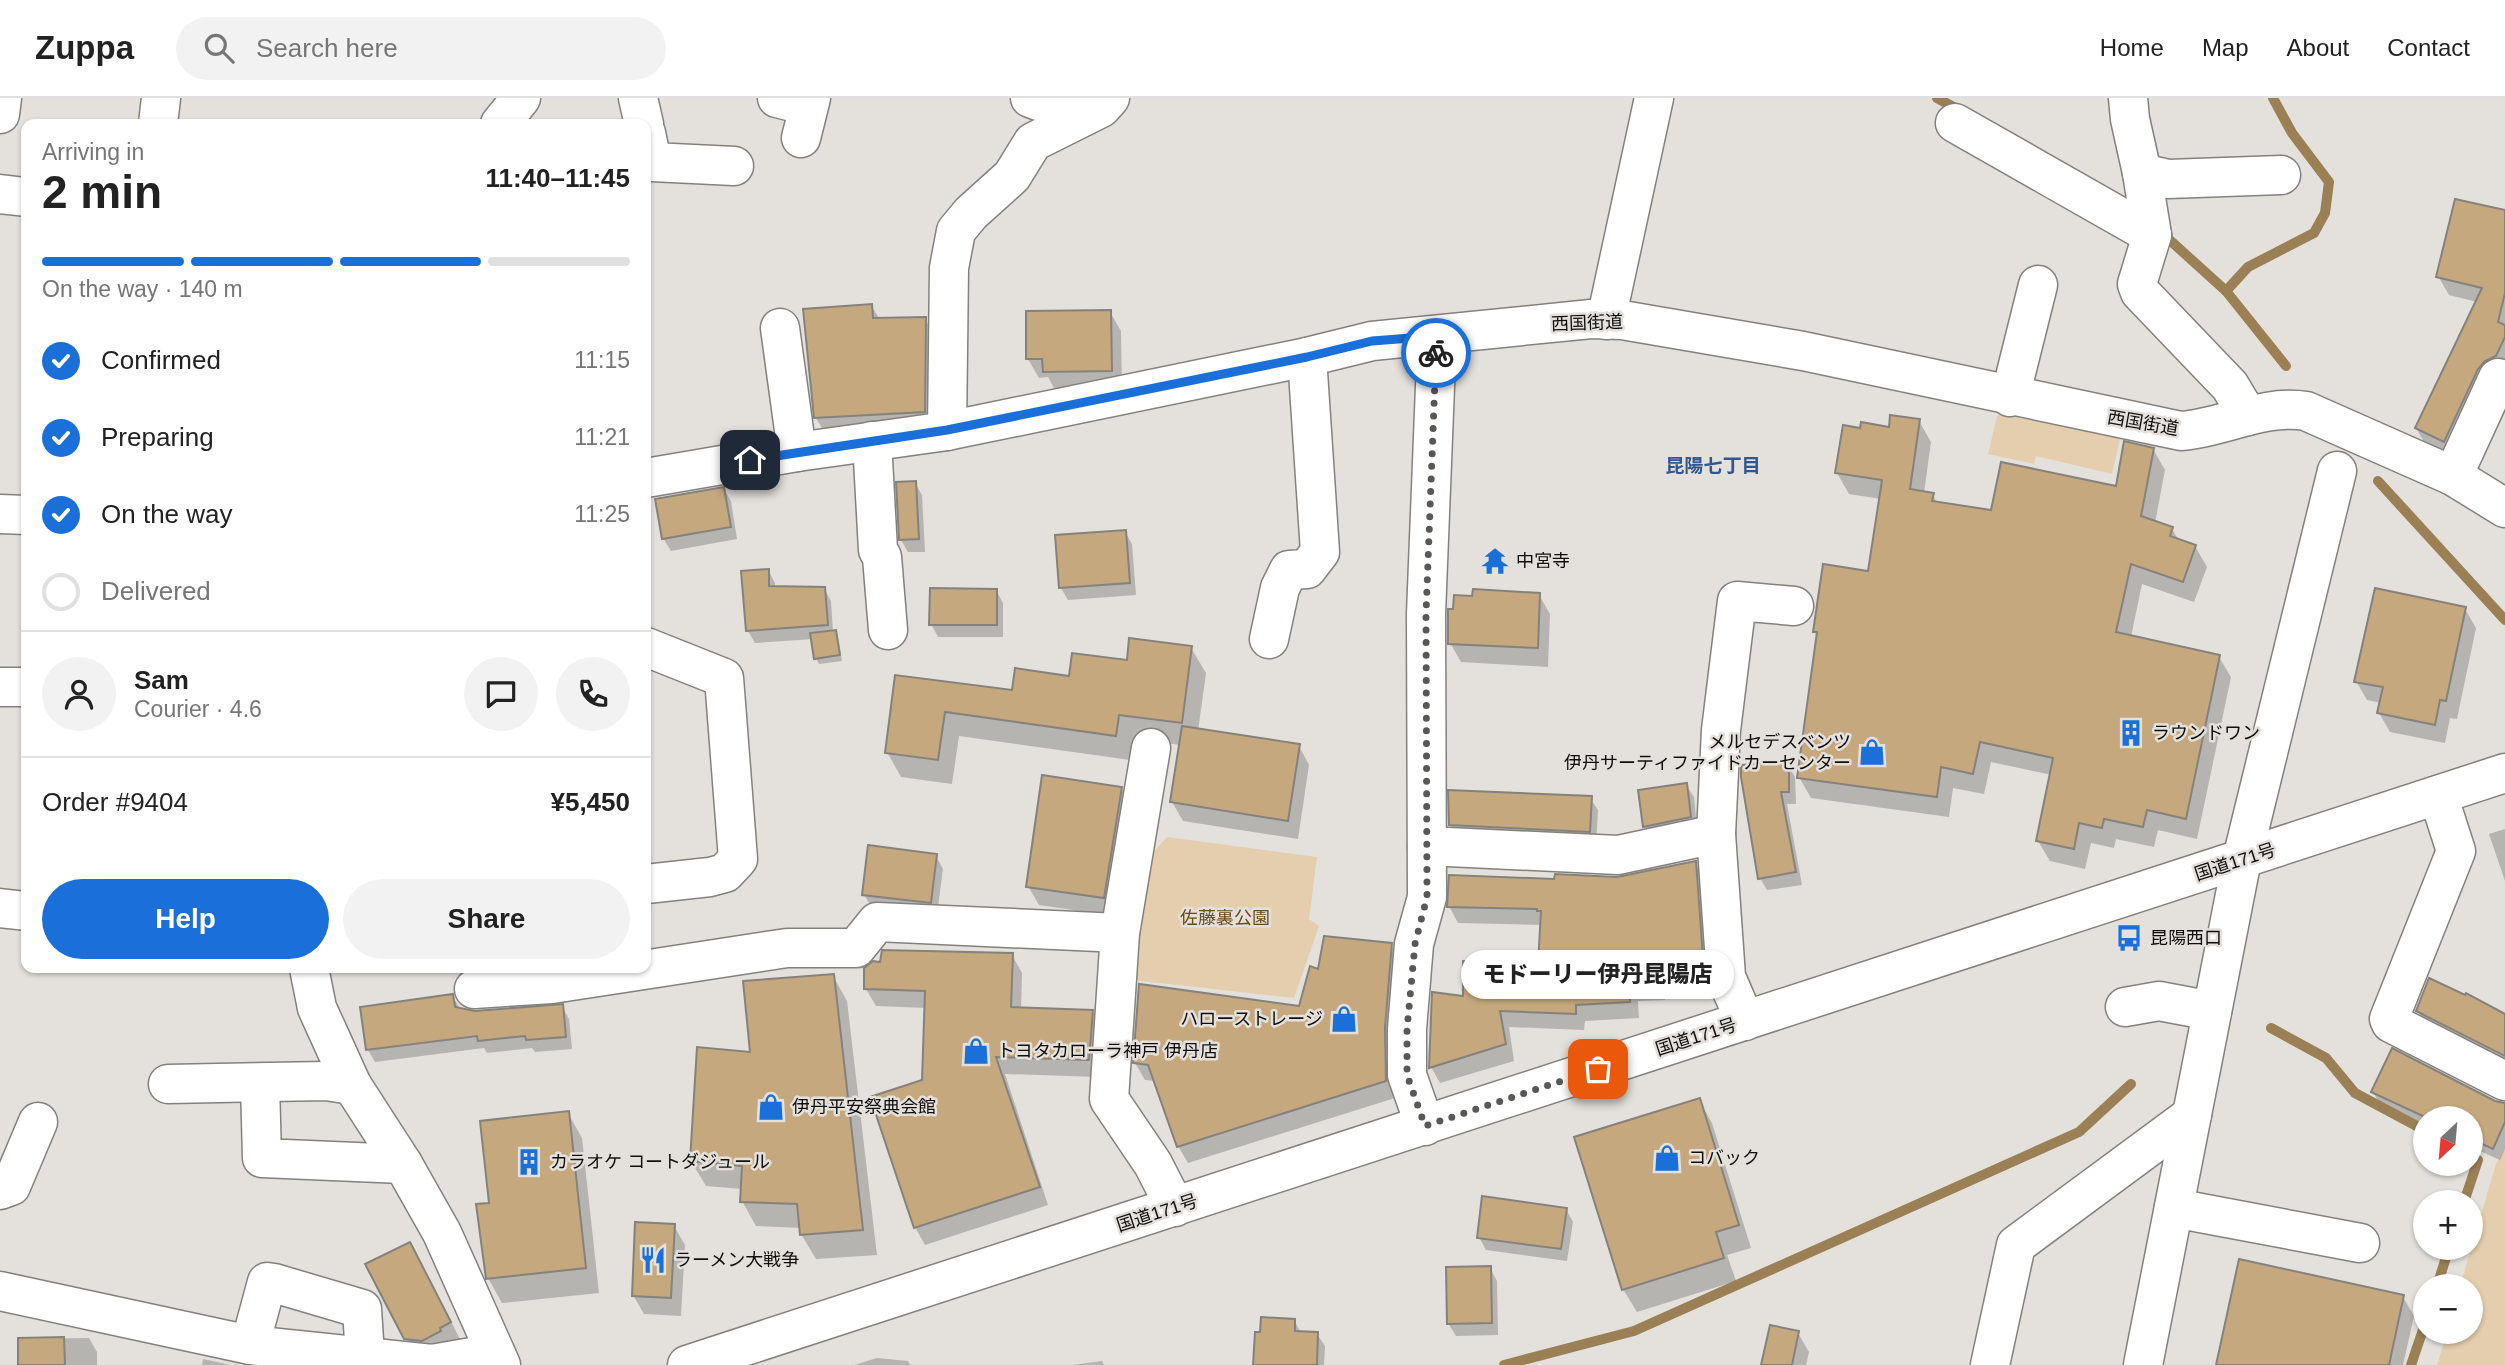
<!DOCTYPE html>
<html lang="en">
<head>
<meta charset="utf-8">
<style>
  body { margin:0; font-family:Helvetica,"Noto Sans JP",sans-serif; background:#f2f2f2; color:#222; height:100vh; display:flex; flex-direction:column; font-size:26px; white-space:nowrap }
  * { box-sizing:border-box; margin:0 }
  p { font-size:23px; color:#767676 }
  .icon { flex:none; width:38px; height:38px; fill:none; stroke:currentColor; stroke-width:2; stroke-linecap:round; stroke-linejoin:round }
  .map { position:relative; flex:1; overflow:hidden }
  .side { position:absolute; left:21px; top:21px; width:630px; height:854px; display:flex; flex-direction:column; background:#fff; border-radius:14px; box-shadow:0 2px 5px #0004 }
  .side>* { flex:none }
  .needle { width:46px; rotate:206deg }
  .buttons { position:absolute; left:2413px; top:1008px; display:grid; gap:14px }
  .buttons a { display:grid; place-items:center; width:70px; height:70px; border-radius:50%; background:#fff; box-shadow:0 2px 5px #0004; font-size:35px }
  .pin { position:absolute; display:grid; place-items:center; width:60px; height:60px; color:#fff; margin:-30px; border-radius:14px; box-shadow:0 4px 10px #0006 }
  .courier { position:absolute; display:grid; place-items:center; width:70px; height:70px; margin:-35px; border:5px solid #1a6fd9; border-radius:50%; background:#fff; color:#222; box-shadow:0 2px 9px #0007 }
  .bubble { position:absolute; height:49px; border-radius:24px; background:#fff; box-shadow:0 2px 5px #0004; font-size:23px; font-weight:800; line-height:49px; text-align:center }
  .overview em { font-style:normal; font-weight:800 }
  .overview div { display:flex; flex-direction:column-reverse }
  .overview { display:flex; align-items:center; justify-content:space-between; height:119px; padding:0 21px }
  h1 { font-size:46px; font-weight:800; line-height:52px }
  .bar { display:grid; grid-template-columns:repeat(4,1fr); gap:10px 7px; align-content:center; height:84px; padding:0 21px }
  .bar i { height:9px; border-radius:5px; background:#e0e0e0 }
  .bar .on { background:#1a6fd9 }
  .bar p { grid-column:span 4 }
  .line { display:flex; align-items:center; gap:18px; padding:0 21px; border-top:2px solid #e0e0e0 }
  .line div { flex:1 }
  .round { display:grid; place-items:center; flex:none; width:74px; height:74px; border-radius:37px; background:#f2f2f2 }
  ol { padding:0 21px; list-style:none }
  li { display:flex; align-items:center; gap:21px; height:77px }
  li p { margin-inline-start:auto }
  li .icon { padding:7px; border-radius:50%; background:#1a6fd9; color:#fff; stroke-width:4 }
  li:last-child { color:#767676 }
  li i { width:38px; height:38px; border:4px solid #e0e0e0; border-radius:50% }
  .primary-button { display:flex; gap:14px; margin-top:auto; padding:14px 21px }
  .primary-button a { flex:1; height:80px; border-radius:42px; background:#1a6fd9; color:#fff; font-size:28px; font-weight:800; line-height:80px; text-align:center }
  .primary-button a+a { background:#f2f2f2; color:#222 }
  header { display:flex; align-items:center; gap:42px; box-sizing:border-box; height:98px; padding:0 35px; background:#fff; border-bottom:2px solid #e0e0e0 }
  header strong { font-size:33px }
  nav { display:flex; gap:38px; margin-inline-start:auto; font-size:24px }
  .search { width:490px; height:63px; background:#f2f2f2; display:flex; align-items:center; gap:18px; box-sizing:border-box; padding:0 24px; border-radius:38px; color:#767676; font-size:26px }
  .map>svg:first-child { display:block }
</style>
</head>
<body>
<header>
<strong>Zuppa</strong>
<div class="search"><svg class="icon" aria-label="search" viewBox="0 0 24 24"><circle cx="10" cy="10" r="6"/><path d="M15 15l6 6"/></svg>Search here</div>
<nav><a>Home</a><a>Map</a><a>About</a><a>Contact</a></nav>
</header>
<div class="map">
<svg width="2505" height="1267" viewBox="0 0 2505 1267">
  <rect width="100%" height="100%" fill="#e4e1dc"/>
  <g fill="#e5ceae">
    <path d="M1999 310 2121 337 2112 376 2036 358 2034 366 1988 356Z"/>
    <path d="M1167 739 1317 759 1309 821 1319 828 1294 900 1132 882 1149 759Z"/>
    <path d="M2505 1051V1267H2437L2447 1234H2471V1188H2460L2496 1066Z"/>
  </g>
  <g fill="#0003">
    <path d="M2505 114V278L2455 362 2427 349 2416 330 2477 204 2449 197 2438 178Z"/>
    <path d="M871 207 880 222 925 221 935 238 934 331 826 337 816 320 805 212Z"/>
    <path d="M1110 214 1121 233 1122 292H1055L1048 279 1039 280 1028 261Z"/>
    <path d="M1919 323 1931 344 1924 395 1932 396 1938 406 1992 414 2117 390 2153 351 2165 372 2155 425 2172 431 2179 443 2195 448 2207 469 2194 504 2142 486 2131 539 2219 559 2231 579 2197 741 2158 732 2154 749 2116 741 2114 750 2091 745 2085 771 2050 763 2038 743 2052 677 1991 664 1984 696 1953 690 1949 719 1811 700 1799 679 1818 539 1814 533 1870 475 1881 401 1849 396 1837 375 1862 331H1890Z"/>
    <path d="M915 385 922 397 925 454H908L901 442 898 386Z"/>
    <path d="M724 391 731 403 737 441 671 453 663 440Z"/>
    <path d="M1125 434 1132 446 1136 497 1068 502 1061 490Z"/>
    <path d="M768 472 775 485V490H824L831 503 833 534 838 540 842 563 819 566 816 560 813 541 755 545 748 533Z"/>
    <path d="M996 492 1003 505V539H938L931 526Z"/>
    <path d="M1539 497 1550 516 1548 569 1461 564 1450 545Z"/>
    <path d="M2465 511 2476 530 2457 621 2450 620 2445 645 2390 634 2379 615 2381 605 2367 602 2356 583Z"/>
    <path d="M1191 550 1206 575 1198 633 1299 648 1309 667 1298 741 1183 723 1172 704 1181 647 1133 641 1130 662 959 638 952 686 901 679 887 654 897 579 1014 594Z"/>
    <path d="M1788 667 1795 679 1796 706H1787L1802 787 1767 792 1760 780Z"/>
    <path d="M1686 687 1694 699 1697 731 1652 741 1644 729 1640 693Z"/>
    <path d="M1121 690 1132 709 1114 818 1039 807 1028 788Z"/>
    <path d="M1590 700 1598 712 1596 746 1458 739 1450 726Z"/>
    <path d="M2505 731V783L2489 736Z"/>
    <path d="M936 758 943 771 937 816 871 809 864 796Z"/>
    <path d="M1695 765 1704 781 1712 890 1664 893 1665 902 1638 903 1639 920 1585 923 1584 932 1509 929 1514 963 1440 985 1431 969 1465 900 1540 868 1542 827 1458 825 1449 808 1556 782 1617 781Z"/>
    <path d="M1391 847 1401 864 1395 1000 1188 1065 1178 1048 1156 983 1145 982 1135 965 1300 910 1320 873Z"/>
    <path d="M1012 857 1022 875 1021 911 1092 913 1102 931 1099 979 1005 976 1048 1107 925 1147 915 1129 927 910 876 908 866 891Z"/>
    <path d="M833 878 847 903 877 1157 816 1161 801 1136V1130L756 1128 742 1103V1091L706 1088 691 1063 751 956Z"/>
    <path d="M452 898 460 910 475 915 562 908 569 921 572 951 535 954 532 950 487 955 484 950 375 964 368 952 362 910Z"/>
    <path d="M2418 913 2505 918V966L2425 926Z"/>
    <path d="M2373 994 2505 1006V1051L2500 1062 2471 1049V1020H2426V1027L2380 1006Z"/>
    <path d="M1699 1002 1712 1025 1751 1150 1727 1157 1736 1183 1637 1214 1623 1191Z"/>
    <path d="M568 1015 582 1040 599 1195 502 1205 488 1180 490 1106Z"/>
    <path d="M1566 1111 1573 1124 1567 1163 1486 1152 1479 1139Z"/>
    <path d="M674 1128 685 1147 681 1218 644 1216 633 1197Z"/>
    <path d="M409 1146 429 1180 469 1259 421 1267 406 1240Z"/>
    <path d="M1490 1170 1497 1183 1498 1237 1456 1238 1448 1225Z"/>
    <path d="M2403 1199 2414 1218 2403 1267H2217Z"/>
    <path d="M1294 1222 1301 1235 1317 1236 1325 1248 1324 1267H1255L1262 1236Z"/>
    <path d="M1798 1235 1809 1254 1806 1267H1763Z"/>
    <path d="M89 1240 97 1254V1267H20L19 1241Z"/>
    <path d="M877 1260 908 1263 910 1267H854Z"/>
    <path d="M203 1261 231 1267H202Z"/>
    <path d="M1102 1263 1104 1267H1073Z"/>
  </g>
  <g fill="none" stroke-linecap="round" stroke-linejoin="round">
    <g stroke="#9b7f55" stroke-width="10">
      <path d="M1937 0 1959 12"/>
      <path d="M2273 0 2292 35 2329 84 2325 115 2314 135 2248 169 2226 193 2286 268"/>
      <path d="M2163 136 2226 193"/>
      <path d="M2378 383 2505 522"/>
      <path d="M2271 930 2326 960 2355 995 2426 1033"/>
      <path d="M2464 1104 2478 1062 2471 1058"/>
      <path d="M2437 1188 2449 1150"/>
      <path d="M1504 1267 1634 1233 2079 1034 2131 986"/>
      <path d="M2411 1267 2426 1223"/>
    </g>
  </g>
  <g fill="#c5a87d" stroke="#85827d" stroke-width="2">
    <path d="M2455 101 2505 112V195L2498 224 2505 227V239L2496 258 2485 263 2478 271 2444 344 2415 330 2482 190 2436 179Z"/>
    <path d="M872 206 873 220 926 219 925 314 814 320 803 211Z"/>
    <path d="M1111 212 1112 273 1043 274 1042 261H1026V213Z"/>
    <path d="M1890 317 1920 321 1910 391 1934 395 1932 403 1991 412 2001 364 2116 388 2124 343 2154 350 2141 418 2173 429 2170 438 2196 447 2183 484 2131 466 2116 534 2220 557 2186 721 2147 712 2143 729 2104 721 2102 730 2079 725 2074 751 2036 743 2053 660 1980 644 1973 676 1941 669 1937 699 1797 680 1817 534H1813L1823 466 1868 473 1882 382 1835 375 1843 327 1860 330 1861 324 1889 329Z"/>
    <path d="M916 383 919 441 899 442 896 384Z"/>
    <path d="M724 389 731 429 662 441 655 401Z"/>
    <path d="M1126 432 1130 485 1059 490 1055 437Z"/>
    <path d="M769 471V488L825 489 828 527 746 533 741 473Z"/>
    <path d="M930 490 997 491V527H929Z"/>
    <path d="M2375 490 2466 509 2446 603 2440 602 2435 627 2377 615 2383 589 2354 584Z"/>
    <path d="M1473 491 1540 495 1538 550 1448 546V511H1453L1454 497 1472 498Z"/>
    <path d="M836 532 840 557 814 561 810 535Z"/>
    <path d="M1129 540 1192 548 1182 625 1119 617 1116 638 945 614 938 662 885 655 895 577 1012 592 1015 570 1069 578 1072 555 1127 562Z"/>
    <path d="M1182 628 1300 646 1288 723 1170 704Z"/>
    <path d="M1789 665V694H1781L1796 774 1758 781 1741 679V667Z"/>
    <path d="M1042 677 1122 689 1104 800 1026 789Z"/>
    <path d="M1687 685 1691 719 1643 729 1638 692Z"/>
    <path d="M1448 692 1592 698 1590 734 1449 727Z"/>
    <path d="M868 747 937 756 931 805 862 797Z"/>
    <path d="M1696 763 1704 874 1655 877 1656 885 1629 887 1630 904 1576 907V916L1500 913 1506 946 1429 970 1432 894 1463 898V863L1538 866 1541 813H1537V811L1447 809 1449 777 1554 781 1555 776 1617 779Z"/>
    <path d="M1324 838 1392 845 1385 929 1386 983 1177 1049 1148 967 1133 965 1139 886 1299 908 1310 868 1318 871Z"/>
    <path d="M882 852 1013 855 1011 909 1093 912 1089 962 996 959 1040 1089 914 1130 870 999 922 982 925 893 864 891V870L873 863 880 864Z"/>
    <path d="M834 876 863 1132 800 1137 797 1106 740 1104 742 1068 690 1063 697 949 750 954 743 883Z"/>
    <path d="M2429 880 2465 897 2466 895 2505 916V958L2416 913Z"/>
    <path d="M453 896 455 909 475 913 563 906 566 939 526 942 525 938 478 943 477 938 366 952 360 909Z"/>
    <path d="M2392 950 2495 1003 2505 1005V1024L2493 1051 2471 1041V1020H2427L2371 994Z"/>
    <path d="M1700 1000 1739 1127 1716 1134 1724 1160 1622 1192 1574 1039Z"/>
    <path d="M569 1013 586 1170 486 1181 476 1106 489 1105 480 1023Z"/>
    <path d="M1482 1098 1567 1110 1561 1151 1477 1140Z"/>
    <path d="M635 1124 675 1126 671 1200 632 1198Z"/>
    <path d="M410 1144 451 1224 440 1230 441 1233 422 1243 404 1241 365 1166Z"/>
    <path d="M2239 1161 2404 1197 2389 1267H2216Z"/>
    <path d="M1491 1168 1492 1225 1447 1226 1446 1169Z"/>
    <path d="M1261 1219 1295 1221V1233L1318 1234 1317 1267H1253L1255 1234H1260Z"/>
    <path d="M1770 1227 1799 1233 1792 1267H1761Z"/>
    <path d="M64 1239 65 1267H18V1240Z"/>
  </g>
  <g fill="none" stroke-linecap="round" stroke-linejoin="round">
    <defs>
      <g id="minor">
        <path d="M638 0 644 26"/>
        <path d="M777 0 808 8"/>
        <path d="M1030 0 1082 19"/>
        <path d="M2128 0 2130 21 2142 75 2152 137 2137 186 2140 194 2230 288 2248 318"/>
        <path d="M1955 25 2152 137"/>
        <path d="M158 26 161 0"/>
        <path d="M500 26 521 0"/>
        <path d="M646 35 652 64 734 68"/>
        <path d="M801 40 811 0"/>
        <path d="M2142 75 2168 81 2281 77"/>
        <path d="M0 96 26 99"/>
        <path d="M1606 222 1654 0"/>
        <path d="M780 230 797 354"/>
        <path d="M2010 299 2038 187"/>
        <path d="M947 333 949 170 956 133 971 115 1012 78 1033 44 1101 10 1110 0"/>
        <path d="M872 343 878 452 882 459 888 532"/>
        <path d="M2453 378 2498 280"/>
        <path d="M646 380 797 354 947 333 1307 259 1372 243 1591 221 1622 222 1803 253 2181 333C2223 330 2263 306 2306 313L2453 378 2505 410"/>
        <path d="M0 416 26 417"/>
        <path d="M1269 541 1280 490 1289 472 1307 471 1320 454 1307 259"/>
        <path d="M646 549 724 580 738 761 725 775 710 779 646 786"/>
        <path d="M0 589H26"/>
        <path d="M1151 650 1120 835 1109 1001 1153 1066 1175 1109"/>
        <path d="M2438 697 2456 753 2389 921 2391 925 2505 983"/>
        <path d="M1716 736 1721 632 1737 503 1794 508"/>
        <path d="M1427 748 1618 757 1716 736 1726 879 1745 923"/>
        <path d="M0 810 26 813"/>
        <path d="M309 870 317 910 352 987 403 1066 442 1135 501 1267"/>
        <path d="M474 891 552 886 787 850H856L877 824 1120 835"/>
        <path d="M2125 909 2159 903 2212 913"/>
        <path d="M260 985 262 1060 403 1066"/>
        <path d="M168 986 326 983 352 987"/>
        <path d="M1425 1028 1407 977V931L1414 846 1427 799 1426 516 1437 238"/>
        <path d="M0 1092 11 1088 38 1024"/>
        <path d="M2174 1110 2360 1145"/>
        <path d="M0 1193 250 1247 432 1266 495 1255"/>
        <path d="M250 1247 267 1184 274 1185 362 1211 365 1258"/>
        <path d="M1990 1267 2016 1147 2192 1017"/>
        <path d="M2143 1267 2242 761 2337 373"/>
      </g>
      <path id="major" d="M0 16 2 0"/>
      <path id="highway" d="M687 1267 2505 675"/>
    </defs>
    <use href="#minor" stroke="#84817d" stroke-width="41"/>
    <use href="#major" stroke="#84817d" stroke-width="41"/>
    <use href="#highway" stroke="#84817d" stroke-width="41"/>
    <use href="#minor" stroke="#fff" stroke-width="38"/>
    <use href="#major" stroke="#fff" stroke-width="38"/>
    <use href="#highway" stroke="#fff" stroke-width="38"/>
  </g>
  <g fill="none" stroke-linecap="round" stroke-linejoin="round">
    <path stroke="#5a5855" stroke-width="7" stroke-dasharray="0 12.6" d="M1436 255 1426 516 1427 799 1415 846 1407 931V977L1425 1028 1598 971"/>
    <path stroke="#1a6fd9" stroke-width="9" d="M750 362 947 332 1307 259 1372 243 1437 238 1436 255"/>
  </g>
  <defs>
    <symbol id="temple-bare" viewBox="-9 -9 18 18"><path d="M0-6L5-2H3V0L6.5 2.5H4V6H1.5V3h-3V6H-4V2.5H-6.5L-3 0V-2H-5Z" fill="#1a6fd9" stroke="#e4e1dc" stroke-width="2.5" paint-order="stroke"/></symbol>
    <symbol id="building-bare" viewBox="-9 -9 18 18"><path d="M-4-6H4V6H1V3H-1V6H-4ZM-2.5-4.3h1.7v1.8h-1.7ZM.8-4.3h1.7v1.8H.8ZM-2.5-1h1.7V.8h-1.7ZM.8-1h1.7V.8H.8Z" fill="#1a6fd9" stroke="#e4e1dc" stroke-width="2.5" paint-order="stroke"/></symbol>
    <symbol id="shop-bare" viewBox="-9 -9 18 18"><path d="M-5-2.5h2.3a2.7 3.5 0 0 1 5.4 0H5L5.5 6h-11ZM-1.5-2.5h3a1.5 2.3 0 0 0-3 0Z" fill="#1a6fd9" stroke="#e4e1dc" stroke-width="2.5" paint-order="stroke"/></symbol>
    <symbol id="bus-bare" viewBox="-9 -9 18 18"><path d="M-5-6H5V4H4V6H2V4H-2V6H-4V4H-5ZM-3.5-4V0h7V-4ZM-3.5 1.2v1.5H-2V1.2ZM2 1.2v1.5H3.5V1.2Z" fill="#1a6fd9" stroke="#e4e1dc" stroke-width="2.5" paint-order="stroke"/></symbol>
    <symbol id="restaurant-bare" viewBox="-9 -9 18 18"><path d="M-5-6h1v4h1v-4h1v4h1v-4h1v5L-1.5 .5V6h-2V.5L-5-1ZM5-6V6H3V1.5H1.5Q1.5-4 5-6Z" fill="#1a6fd9" stroke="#e4e1dc" stroke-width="2.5" paint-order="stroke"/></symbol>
  </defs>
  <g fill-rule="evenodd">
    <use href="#temple-bare" x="1476" y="444" width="38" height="38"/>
    <use href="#building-bare" x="2112" y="616" width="38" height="38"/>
    <use href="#shop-bare" x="1853" y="635" width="38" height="38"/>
    <use href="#bus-bare" x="2110" y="821" width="38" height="38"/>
    <use href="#shop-bare" x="1325" y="902" width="38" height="38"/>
    <use href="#shop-bare" x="957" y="934" width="38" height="38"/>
    <use href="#shop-bare" x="752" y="990" width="38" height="38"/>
    <use href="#shop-bare" x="1648" y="1041" width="38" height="38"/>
    <use href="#building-bare" x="510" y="1045" width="38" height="38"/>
    <use href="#restaurant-bare" x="634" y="1143" width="38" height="38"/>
  </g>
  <g text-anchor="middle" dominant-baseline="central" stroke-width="5" stroke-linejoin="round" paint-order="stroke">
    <g font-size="18" fill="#0f0e0c" stroke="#e4e1dc">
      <text transform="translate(1587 225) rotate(-2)">西国街道</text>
      <text transform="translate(2143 325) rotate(10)">西国街道</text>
      <text transform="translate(2235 764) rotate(-18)">国道171号</text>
      <text transform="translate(1696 939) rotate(-18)">国道171号</text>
      <text transform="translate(1157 1115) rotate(-18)">国道171号</text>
    </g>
    <g font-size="18" fill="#0f0e0c" stroke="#e4e1dc" text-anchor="start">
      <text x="1516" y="463">中宮寺</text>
      <text x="2152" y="635">ラウンドワン</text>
      <text x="1851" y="644" text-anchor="end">メルセデスベンツ<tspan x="1851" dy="21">伊丹サーティファイドカーセンター</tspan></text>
      <text x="2150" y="840">昆陽西口</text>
      <text x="1323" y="921" text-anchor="end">ハローストレージ</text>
      <text x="997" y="953">トヨタカローラ神戸 伊丹店</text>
      <text x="792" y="1009">伊丹平安祭典会館</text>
      <text x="1688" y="1060">コバック</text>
      <text x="550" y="1064">カラオケ コートダジュール</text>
      <text x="674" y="1162">ラーメン大戦争</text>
    </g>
    <g font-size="18" fill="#694b18" stroke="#e4e1dc">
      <text x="1225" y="820">佐藤裏公園</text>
    </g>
    <g font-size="19" font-weight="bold" fill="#30578e" stroke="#e4e1dc">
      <text x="1713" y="367">昆陽七丁目</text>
    </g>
  </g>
</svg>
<div class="buttons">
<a><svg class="needle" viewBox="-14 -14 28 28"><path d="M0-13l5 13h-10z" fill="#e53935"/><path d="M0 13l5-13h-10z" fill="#767676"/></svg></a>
<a>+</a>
<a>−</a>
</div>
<div class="pin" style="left:1598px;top:971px;background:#ea580c"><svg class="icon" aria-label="bag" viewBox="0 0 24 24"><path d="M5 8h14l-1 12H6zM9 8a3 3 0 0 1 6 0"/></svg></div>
<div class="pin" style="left:750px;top:362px;background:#1f2937"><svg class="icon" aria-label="home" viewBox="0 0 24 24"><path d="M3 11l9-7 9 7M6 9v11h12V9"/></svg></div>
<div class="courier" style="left:1436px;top:255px"><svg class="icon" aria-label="bike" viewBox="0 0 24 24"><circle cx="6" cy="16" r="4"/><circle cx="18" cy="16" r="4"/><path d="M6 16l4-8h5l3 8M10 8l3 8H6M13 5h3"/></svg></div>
<div class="bubble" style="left:1461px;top:852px;width:273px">モドーリー伊丹昆陽店</div>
<section class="side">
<div class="overview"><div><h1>2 min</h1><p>Arriving in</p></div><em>11:40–11:45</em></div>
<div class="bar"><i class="on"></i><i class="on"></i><i class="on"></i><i></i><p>On the way · 140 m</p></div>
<ol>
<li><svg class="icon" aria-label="check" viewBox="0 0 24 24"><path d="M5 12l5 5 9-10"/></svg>Confirmed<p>11:15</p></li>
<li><svg class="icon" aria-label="check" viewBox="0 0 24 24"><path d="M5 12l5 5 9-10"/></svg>Preparing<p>11:21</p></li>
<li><svg class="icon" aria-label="check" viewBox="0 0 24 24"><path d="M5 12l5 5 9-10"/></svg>On the way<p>11:25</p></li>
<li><i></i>Delivered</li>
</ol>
<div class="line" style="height:126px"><a class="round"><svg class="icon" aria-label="person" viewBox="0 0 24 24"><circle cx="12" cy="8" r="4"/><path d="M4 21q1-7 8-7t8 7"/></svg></a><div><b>Sam</b><p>Courier · 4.6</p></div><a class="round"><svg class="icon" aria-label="chat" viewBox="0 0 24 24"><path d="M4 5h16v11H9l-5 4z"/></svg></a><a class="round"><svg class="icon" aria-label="phone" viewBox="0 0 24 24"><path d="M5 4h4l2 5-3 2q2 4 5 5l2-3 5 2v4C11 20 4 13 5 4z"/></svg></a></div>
<div class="line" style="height:91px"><div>Order #9404</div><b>¥5,450</b></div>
<div class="primary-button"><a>Help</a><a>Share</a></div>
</section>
</div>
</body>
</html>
